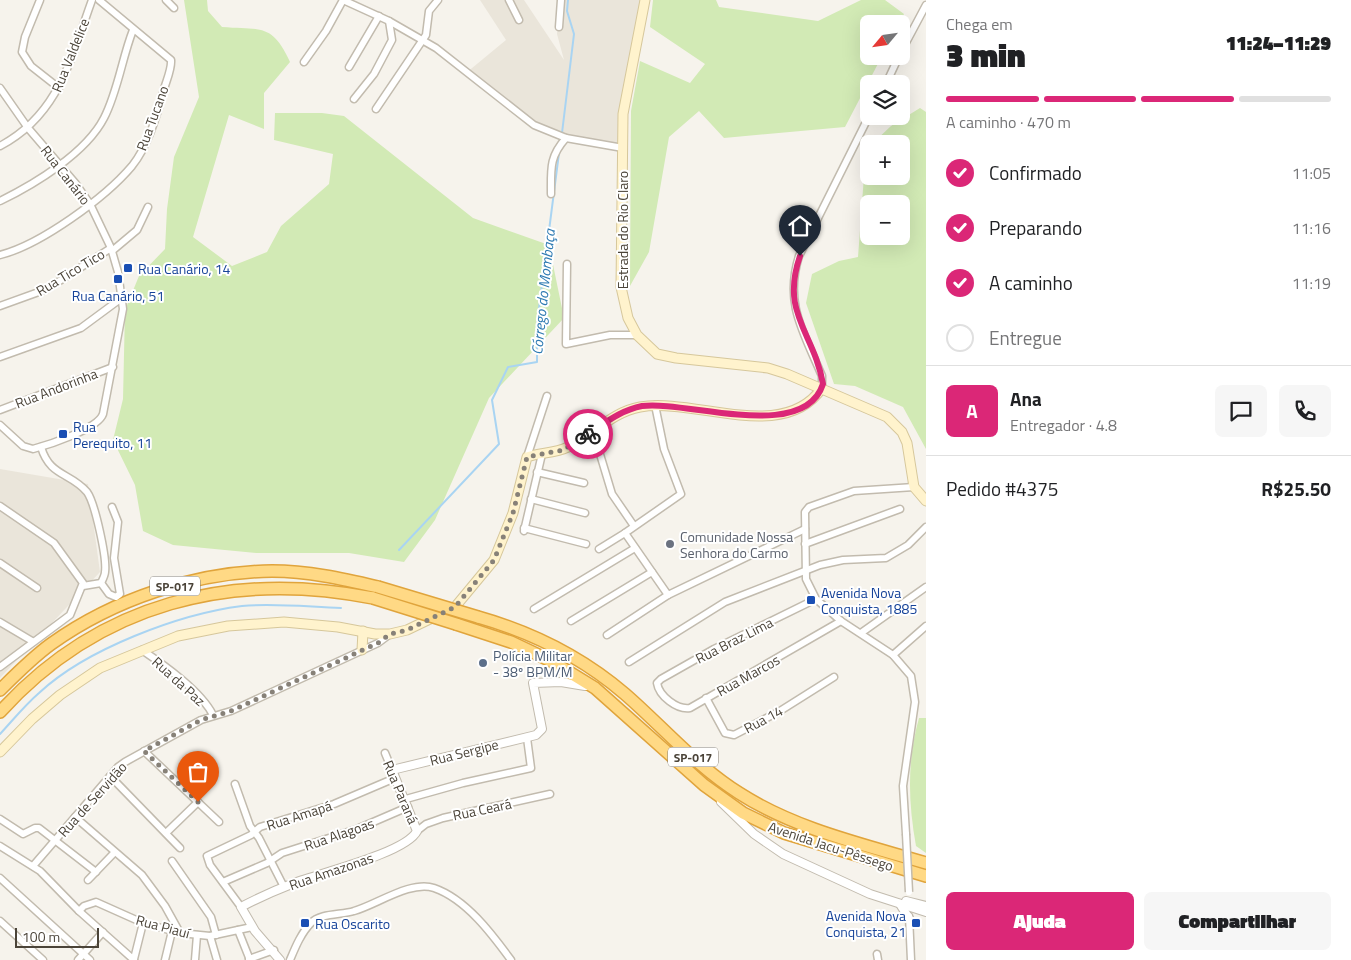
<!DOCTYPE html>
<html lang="pt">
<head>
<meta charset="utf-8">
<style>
  body { margin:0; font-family:"Titillium Web",sans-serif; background:#f6f6f6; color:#202124; height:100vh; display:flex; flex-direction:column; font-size:19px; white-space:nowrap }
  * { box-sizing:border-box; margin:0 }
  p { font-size:16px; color:#757577 }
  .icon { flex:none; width:28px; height:28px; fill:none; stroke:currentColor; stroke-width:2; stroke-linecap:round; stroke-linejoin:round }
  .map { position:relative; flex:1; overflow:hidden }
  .panel { display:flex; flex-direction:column; background:#fff; width:425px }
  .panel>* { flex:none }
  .needle { width:32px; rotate:241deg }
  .fabs { position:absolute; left:860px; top:15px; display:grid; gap:10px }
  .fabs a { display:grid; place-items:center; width:50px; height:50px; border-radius:8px; background:#fff; box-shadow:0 5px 20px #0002; font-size:25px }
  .scale { position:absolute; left:15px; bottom:12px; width:84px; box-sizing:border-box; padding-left:5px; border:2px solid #4b4439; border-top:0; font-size:14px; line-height:18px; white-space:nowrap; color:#4b4439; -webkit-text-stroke:4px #fff; paint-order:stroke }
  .pin { position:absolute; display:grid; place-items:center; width:42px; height:42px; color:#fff; margin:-51px -21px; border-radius:50% 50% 50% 0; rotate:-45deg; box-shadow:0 0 5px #0007 }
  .pin .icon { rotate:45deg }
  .courier { position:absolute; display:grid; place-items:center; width:50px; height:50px; margin:-25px; border:4px solid #db2777; border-radius:50%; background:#fff; color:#222; box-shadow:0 1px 6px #0007 }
  .head em { font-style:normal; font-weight:800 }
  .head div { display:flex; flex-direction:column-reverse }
  .head { display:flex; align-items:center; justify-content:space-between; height:85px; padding:0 20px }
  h1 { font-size:32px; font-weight:800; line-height:38px }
  .bar { display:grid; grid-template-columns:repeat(4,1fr); gap:8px 5px; align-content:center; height:60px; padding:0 20px }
  .bar i { height:6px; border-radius:4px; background:#e0e0e0 }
  .bar .selected { background:#db2777 }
  .bar p { grid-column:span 4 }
  .line { display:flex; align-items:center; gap:12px; padding:0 20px; border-top:1px solid #e0e0e0 }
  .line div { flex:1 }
  .round { display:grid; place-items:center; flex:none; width:52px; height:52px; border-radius:8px; background:#f6f6f6 }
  ol { padding:0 20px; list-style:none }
  li { display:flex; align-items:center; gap:15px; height:55px }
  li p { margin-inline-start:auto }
  li .icon { padding:5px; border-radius:50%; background:#db2777; color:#fff; stroke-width:4 }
  li:last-child { color:#757577 }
  li i { width:28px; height:28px; border:2px solid #e0e0e0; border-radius:50% }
  .primary-button { display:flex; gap:10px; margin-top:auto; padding:10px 20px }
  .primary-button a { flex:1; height:58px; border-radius:8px; background:#db2777; color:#fff; font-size:20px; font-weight:800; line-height:58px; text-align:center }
  .primary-button a+a { background:#f6f6f6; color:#202124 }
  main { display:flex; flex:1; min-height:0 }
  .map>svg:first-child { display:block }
</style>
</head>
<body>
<main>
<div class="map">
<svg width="926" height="960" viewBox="0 0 926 960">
  <rect width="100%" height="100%" fill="#f6f3ec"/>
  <g fill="#eae5da">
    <path d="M480 0H524L564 60 557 34 559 0H641L622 92 619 144 563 134 526 120 504 106 466 73 506 40Z"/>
    <path d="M0 469 88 484 100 572 0 678Z"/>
  </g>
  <g fill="#d2eab5" fill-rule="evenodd">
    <path d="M184 0H207L208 11 222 27C261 30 272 23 290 62L264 93V129L229 115 193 237 232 266 267 252 281 226 329 184 333 154 274 140 275 113H322L344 116 473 218 549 245 564 318 489 398 435 520 404 562 349 553H256L173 545 143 531 135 485 113 440 123 399 125 310 139 276 165 249 167 209 174 157 199 97Z"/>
    <path d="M653 0H716L719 7 818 21 861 0H885L904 14 899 24H869V56H882L845 127 724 138 699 111 669 137 649 252 630 286 631 111 640 61 690 83 705 64 650 27Z"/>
    <path d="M920 108 926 112V449L903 407 855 386 834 384 806 303 812 274 839 261 858 257 866 149 869 147V176H901V144H872L891 126ZM869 204H901V236H869Z"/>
    <path d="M919 718H926V853L916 846C908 802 907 761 919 718Z"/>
  </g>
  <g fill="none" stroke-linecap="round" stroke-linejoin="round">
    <g stroke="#a9d4f2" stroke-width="2">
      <path d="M562 133 574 34 567 11 568 0"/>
      <path d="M399 550 499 444 492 400 508 367 537 362V324L559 153"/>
      <path d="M0 734C13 720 25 705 39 693 86 649 179 614 242 606 274 603 309 607 341 608"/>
    </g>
    <defs>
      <g id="minor">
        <path d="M40 0 25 37 22 52 31 66 59 88"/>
        <path d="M166 0 174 8"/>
        <path d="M343 0 389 21 436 48 534 125 566 138 623 148"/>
        <path d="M509 0 519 20"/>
        <path d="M559 27 561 0"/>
        <path d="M901 52 926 5"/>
        <path d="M304 62 326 31 343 0"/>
        <path d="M349 67 379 16"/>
        <path d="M886 84 899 56"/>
        <path d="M0 88 28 128 76 184 90 204 111 248 118 272 123 309 103 414C98 429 48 445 33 449L23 446 0 425"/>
        <path d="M354 99 374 74 392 40 389 21"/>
        <path d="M376 109 426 35 429 11 438 0"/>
        <path d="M0 146C59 115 71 58 92 0"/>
        <path d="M551 194C551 169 549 157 566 138"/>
        <path d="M0 201C35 184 86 153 104 118 118 91 122 58 133 30"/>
        <path d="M112 251 137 230 148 207"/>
        <path d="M0 255C40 245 105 198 132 166 148 146 156 118 163 93 165 83 172 70 171 60L99 0"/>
        <path d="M567 264 566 344 610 335H637"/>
        <path d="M0 306 47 289 111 248"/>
        <path d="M0 357 81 328 123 297"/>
        <path d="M822 388V376C804 333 784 304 799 256L869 116"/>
        <path d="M655 405 664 449 681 494 625 533 668 595"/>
        <path d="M0 410 113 367"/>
        <path d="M593 431 612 494 634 526"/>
        <path d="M41 447C50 477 70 472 87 492 95 503 107 558 105 572 105 575 103 579 101 583L83 586"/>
        <path d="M527 457 547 396"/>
        <path d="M537 472 584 483"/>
        <path d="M531 499 585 513"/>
        <path d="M0 506 54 543 83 583 70 615 0 667"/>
        <path d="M524 528 586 544"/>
        <path d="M524 531 542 454"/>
        <path d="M805 544 900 509"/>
        <path d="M599 549 625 533"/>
        <path d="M0 563 37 588"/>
        <path d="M101 583 109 594 116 597 120 594 114 558 118 522 112 507"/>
        <path d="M816 599 714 649 661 679 657 683C659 696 677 710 690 708L841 621"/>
        <path d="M534 609 635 548"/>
        <path d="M571 621 652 572"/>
        <path d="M0 622 32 641"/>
        <path d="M861 633 926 587"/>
        <path d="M607 635 668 595 805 529"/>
        <path d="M142 650C164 665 201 691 213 715"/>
        <path d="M893 655 926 626"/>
        <path d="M629 662 725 602 820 565 843 560 886 558 908 545 926 527"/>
        <path d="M706 698 725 733 734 735 780 711 834 677"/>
        <path d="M144 751 219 822"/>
        <path d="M385 753 392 770"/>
        <path d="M110 776 180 848"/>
        <path d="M235 784 250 826 259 838 284 887"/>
        <path d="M406 799 463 783 531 768 527 738"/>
        <path d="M75 817 142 875 165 906 180 933"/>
        <path d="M0 819 23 834 35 828H39L96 872"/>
        <path d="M417 831 426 824 443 818 550 794"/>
        <path d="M166 833 198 802"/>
        <path d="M906 834 903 786 915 702 911 676 893 655 841 621 816 599 806 579 805 512 809 507 854 491 914 487"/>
        <path d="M0 846 40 871 79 911 134 960"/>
        <path d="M172 861 211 917 216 935"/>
        <path d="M33 866 118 767 125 762 201 720 231 711 378 643 390 634"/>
        <path d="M0 878 90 960"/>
        <path d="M88 880 114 853"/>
        <path d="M223 882 267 863 282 853 357 829 408 807"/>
        <path d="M241 907 210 865 207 856 251 835 260 827 334 804 395 778"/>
        <path d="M79 911 84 906 96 902 143 923 180 933 210 936 252 927"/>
        <path d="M909 916 911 960"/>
        <path d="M0 921 43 960"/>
        <path d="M238 930 250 960"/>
        <path d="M210 936 217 960"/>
        <path d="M877 954 878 960"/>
        <path d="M134 959 143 923"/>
        <path d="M249 959 274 950"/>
        <path d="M78 960 103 932"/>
        <path d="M165 960 172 931"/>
        <path d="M195 960 197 935"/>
        <path d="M290 960C295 948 301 933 311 923 320 913 341 915 354 911 376 905 411 880 434 888 466 899 492 934 511 960"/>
      </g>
      <g id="tertiary">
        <path d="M721 802 754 834 783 854 870 894 926 912"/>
        <path d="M906 901 926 906"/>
        <path d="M900 904 910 920"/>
        <path d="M280 960 255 931 241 907C258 898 276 890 294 883 320 873 406 853 417 831L392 770 536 735 542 729 533 683 561 682 585 686"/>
      </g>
      <g id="secondary">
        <path d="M645 0 623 114 621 287 628 318 637 335 657 354 676 358 768 368 787 374 887 417 902 432 907 443 914 487 926 501"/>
        <path d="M362 650 363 631"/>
        <path d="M0 752 32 719 60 695 100 668 178 636 228 626 284 622 338 627 375 634H390L407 630 455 607 494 560 513 513 527 457C540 452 554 454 568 447 593 435 612 412 640 407 695 397 783 444 822 388"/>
      </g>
      <g id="trunk">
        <path d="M478 617C531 632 583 658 625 694 663 727 696 766 739 793 795 829 862 844 926 863"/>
        <path d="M456 624 511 642 551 661 595 688 704 785 743 813 784 833 926 876"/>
        <path d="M0 690C16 674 33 657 51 644 114 599 195 572 272 571 308 571 343 579 378 587"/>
        <path d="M0 712C99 603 231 570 373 598"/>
      </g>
    </defs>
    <use href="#minor" stroke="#c2bbae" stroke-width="9"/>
    <use href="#tertiary" stroke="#c2bbae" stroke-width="10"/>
    <use href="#secondary" stroke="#d6c79b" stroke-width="11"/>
    <use href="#trunk" stroke="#e0a43c" stroke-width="14"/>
    <use href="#minor" stroke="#fff" stroke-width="6"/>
    <use href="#tertiary" stroke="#fff" stroke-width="8"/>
    <use href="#secondary" stroke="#fff3cd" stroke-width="9"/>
    <use href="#trunk" stroke="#ffd985" stroke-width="11"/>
    <defs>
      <path id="minor-bridge" d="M906 834 909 892"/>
      <g id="trunk-bridge">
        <path d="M378 587 478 617"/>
        <path d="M373 598 456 624"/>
      </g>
    </defs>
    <use href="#minor-bridge" stroke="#c2bbae" stroke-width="9" stroke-linecap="butt"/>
    <use href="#trunk-bridge" stroke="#e0a43c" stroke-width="14" stroke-linecap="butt"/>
    <use href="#minor-bridge" stroke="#fff" stroke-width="6"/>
    <use href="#trunk-bridge" stroke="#ffd985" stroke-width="11"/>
  </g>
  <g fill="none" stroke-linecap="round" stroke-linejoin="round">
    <path stroke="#878178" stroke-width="5" stroke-dasharray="0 9" d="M198 802 144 751 201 720 231 711 378 643 390 634 407 630 455 607 494 560 513 513 527 457 563 450 588 434"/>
    <path stroke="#db2777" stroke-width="6" d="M588 434C605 423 621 410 642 406 687 400 804 443 823 384 814 332 780 314 800 256"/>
  </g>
  <g fill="#1a4fb4" stroke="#fff" stroke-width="2">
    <rect x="123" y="263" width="10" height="10" rx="2.5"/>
    <rect x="113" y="274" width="10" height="10" rx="2.5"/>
    <rect x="58" y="429" width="10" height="10" rx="2.5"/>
    <rect x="806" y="595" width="10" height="10" rx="2.5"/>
    <rect x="300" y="918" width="10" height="10" rx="2.5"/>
    <rect x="911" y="918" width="10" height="10" rx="2.5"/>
  </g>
  <circle fill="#6b7280" stroke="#fff" stroke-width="2" cx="670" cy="544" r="5"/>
  <circle fill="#5c6f8a" stroke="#fff" stroke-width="2" cx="483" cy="663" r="5"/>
  <g text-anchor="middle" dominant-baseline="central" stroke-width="4" stroke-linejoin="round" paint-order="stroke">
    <g fill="#fff" stroke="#817c74" stroke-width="1">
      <rect x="150" y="576.5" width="50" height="19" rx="4"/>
      <rect x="668" y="747.5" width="50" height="19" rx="4"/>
    </g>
    <g font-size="12" font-weight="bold" fill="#4b4439">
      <text x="175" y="586">SP-017</text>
      <text x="693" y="757">SP-017</text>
    </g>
    <g font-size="14" fill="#4b4439" stroke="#fff">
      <text transform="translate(70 55) rotate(-68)">Rua Valdelice</text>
      <text transform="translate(152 118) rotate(-70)">Rua Tucano</text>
      <text transform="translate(66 175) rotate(52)">Rua Canário</text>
      <text transform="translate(622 230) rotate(-90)">Estrada do Rio Claro</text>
      <text transform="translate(70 272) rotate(-31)">Rua Tico Tico</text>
      <text transform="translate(56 388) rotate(-21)">Rua Andorinha</text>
      <text transform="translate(734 640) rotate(-27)">Rua Braz Lima</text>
      <text transform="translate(748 675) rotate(-29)">Rua Marcos</text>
      <text transform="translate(179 681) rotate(42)">Rua da Paz</text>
      <text transform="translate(763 719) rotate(-28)">Rua 14</text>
      <text transform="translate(464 752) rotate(-14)">Rua Sergipe</text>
      <text transform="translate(401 792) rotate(67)">Rua Paraná</text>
      <text transform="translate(92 799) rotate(-48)">Rua de Servidão</text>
      <text transform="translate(482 809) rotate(-12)">Rua Ceará</text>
      <text transform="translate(299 815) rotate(-18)">Rua Amapá</text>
      <text transform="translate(339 834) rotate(-19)">Rua Alagoas</text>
      <text transform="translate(831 846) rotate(18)">Avenida Jacu-Pêssego</text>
      <text transform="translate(331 871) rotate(-19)">Rua Amazonas</text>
      <text transform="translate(163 926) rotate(15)">Rua Piauí</text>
    </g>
    <g font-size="14" fill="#164399" stroke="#fff" text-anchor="start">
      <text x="138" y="268">Rua Canário, 14</text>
      <text x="118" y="295" text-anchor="middle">Rua Canário, 51</text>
      <text x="73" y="426">Rua<tspan x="73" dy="16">Perequito, 11</tspan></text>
      <text x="821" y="592">Avenida Nova<tspan x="821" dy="16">Conquista, 1885</tspan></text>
      <text x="906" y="915" text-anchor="end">Avenida Nova<tspan x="906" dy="16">Conquista, 21</tspan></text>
      <text x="315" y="923">Rua Oscarito</text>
    </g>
    <g font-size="14" fill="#5b616d" stroke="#fff" text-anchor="start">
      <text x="680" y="536">Comunidade Nossa<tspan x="680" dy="16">Senhora do Carmo</tspan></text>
    </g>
    <g font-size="14" fill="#4e5e75" stroke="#fff" text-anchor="start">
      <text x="493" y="655">Polícia Militar<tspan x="493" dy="16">- 38º BPM/M</tspan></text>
    </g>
    <g font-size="15" font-style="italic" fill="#2e7ab2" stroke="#fff">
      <text transform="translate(543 292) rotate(-84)">Córrego do Mombaça</text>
    </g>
  </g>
</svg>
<div class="fabs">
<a><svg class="needle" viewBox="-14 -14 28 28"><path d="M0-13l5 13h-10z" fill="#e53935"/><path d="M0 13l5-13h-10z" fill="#757577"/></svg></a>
<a><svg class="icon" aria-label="layers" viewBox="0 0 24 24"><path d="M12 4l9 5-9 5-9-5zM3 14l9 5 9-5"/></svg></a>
<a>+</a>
<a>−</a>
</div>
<div class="scale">100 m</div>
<div class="pin" style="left:198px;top:802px;background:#ea580c"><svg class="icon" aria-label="bag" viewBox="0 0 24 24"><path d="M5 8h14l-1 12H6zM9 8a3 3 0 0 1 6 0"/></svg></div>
<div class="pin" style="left:800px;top:256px;background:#1f2937"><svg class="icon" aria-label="home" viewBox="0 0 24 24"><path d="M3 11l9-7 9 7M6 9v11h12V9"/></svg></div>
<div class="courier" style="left:588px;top:434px"><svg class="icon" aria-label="bike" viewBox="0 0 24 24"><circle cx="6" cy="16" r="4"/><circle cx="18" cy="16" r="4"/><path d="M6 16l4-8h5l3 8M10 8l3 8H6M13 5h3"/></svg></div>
</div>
<section class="panel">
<div class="head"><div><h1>3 min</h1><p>Chega em</p></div><em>11:24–11:29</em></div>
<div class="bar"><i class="selected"></i><i class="selected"></i><i class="selected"></i><i></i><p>A caminho · 470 m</p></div>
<ol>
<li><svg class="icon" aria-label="check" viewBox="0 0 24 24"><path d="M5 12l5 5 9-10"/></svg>Confirmado<p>11:05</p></li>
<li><svg class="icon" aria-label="check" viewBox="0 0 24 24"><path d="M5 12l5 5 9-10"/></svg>Preparando<p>11:16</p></li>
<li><svg class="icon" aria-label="check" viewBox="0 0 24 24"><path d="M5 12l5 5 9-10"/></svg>A caminho<p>11:19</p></li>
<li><i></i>Entregue</li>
</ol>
<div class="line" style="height:90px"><b class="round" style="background:#db2777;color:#fff">A</b><div><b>Ana</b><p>Entregador · 4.8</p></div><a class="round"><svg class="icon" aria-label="chat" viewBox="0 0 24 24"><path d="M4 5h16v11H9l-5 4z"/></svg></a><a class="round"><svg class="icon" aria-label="phone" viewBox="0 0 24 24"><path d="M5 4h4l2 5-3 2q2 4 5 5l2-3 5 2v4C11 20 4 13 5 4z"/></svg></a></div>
<div class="line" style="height:65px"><div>Pedido #4375</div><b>R$25.50</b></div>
<div class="primary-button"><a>Ajuda</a><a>Compartilhar</a></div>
</section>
</main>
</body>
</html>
